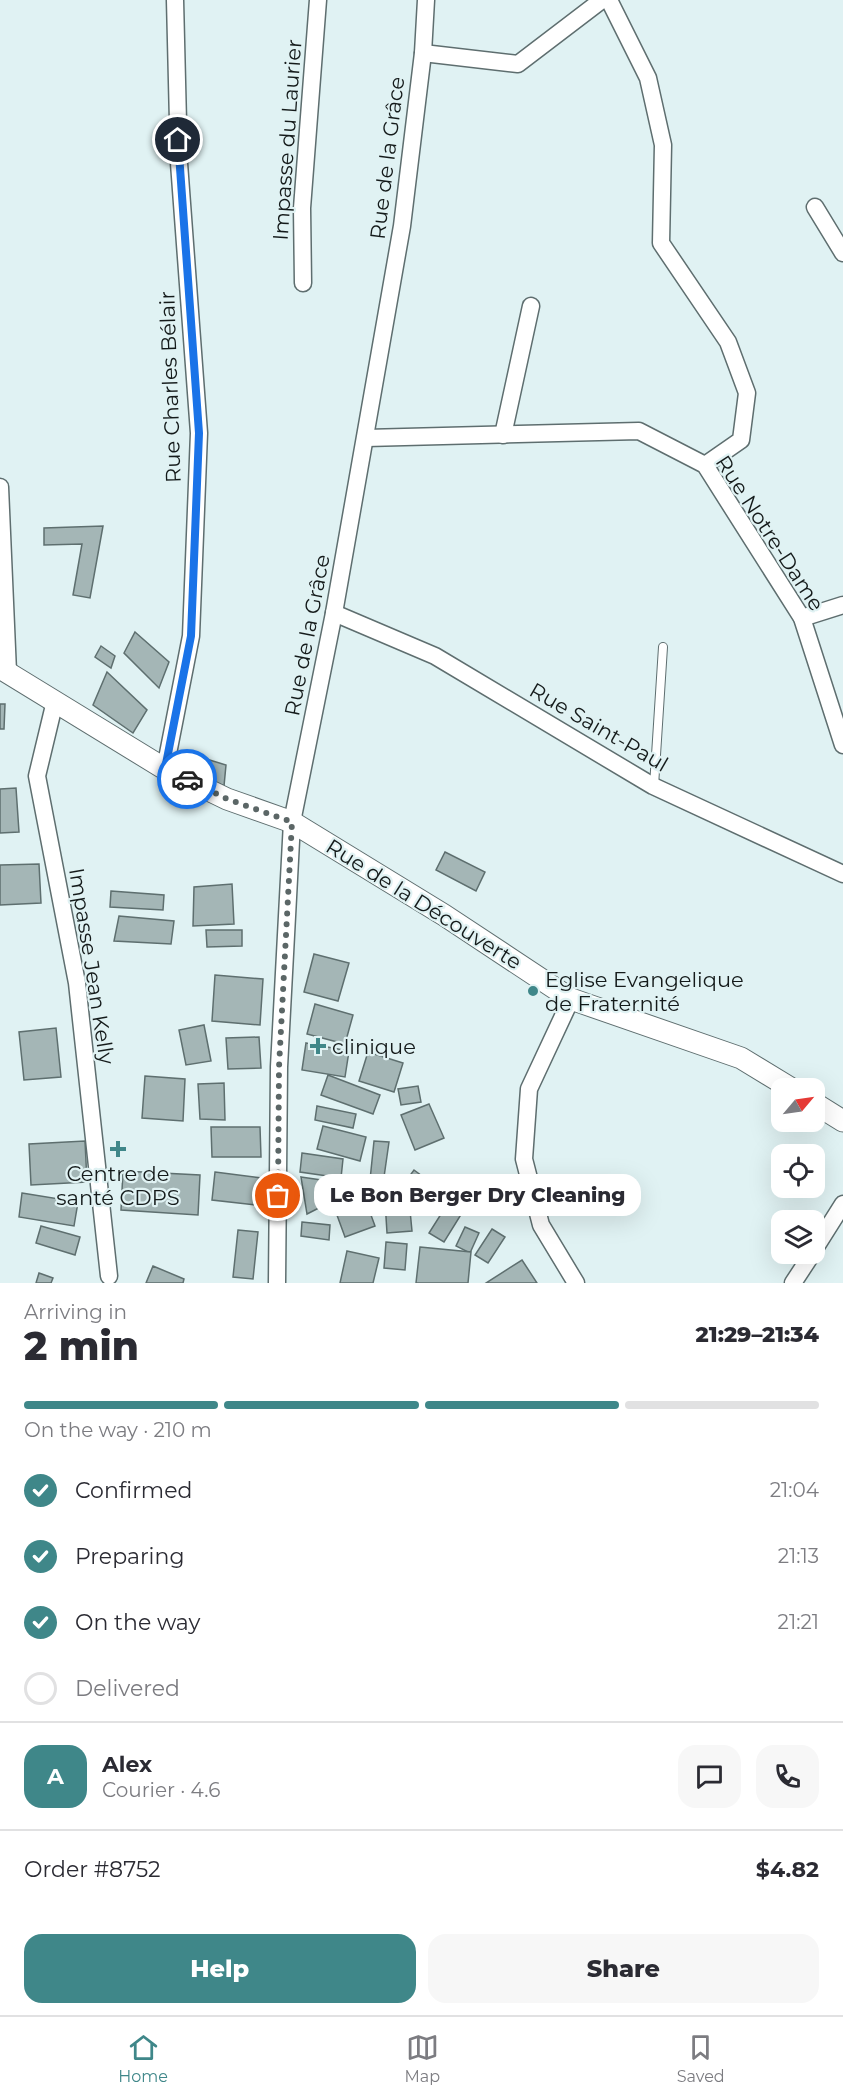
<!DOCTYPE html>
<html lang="en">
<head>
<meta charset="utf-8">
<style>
  body { margin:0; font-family:Montserrat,sans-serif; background:#f7f7f7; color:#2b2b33; height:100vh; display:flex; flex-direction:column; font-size:22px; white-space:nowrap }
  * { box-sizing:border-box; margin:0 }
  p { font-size:20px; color:#7c7c81 }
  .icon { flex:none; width:33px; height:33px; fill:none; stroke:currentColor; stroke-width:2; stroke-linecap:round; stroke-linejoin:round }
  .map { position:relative; height:1283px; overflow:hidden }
  .drawer { display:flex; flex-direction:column; background:#fff; flex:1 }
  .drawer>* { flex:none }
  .needle { width:39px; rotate:61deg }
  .buttons { position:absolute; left:771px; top:1078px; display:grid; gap:12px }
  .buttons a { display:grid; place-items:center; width:54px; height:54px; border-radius:12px; background:#fff; box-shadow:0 6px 24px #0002; font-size:30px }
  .pin { position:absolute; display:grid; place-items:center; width:51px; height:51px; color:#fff; margin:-26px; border:3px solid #fff; border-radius:50%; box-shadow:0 2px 6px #0007 }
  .courier { position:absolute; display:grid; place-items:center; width:60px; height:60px; margin:-30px; border:4px solid #1a73e8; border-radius:50%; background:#fff; color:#222; box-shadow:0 2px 8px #0007 }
  .bubble { position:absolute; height:42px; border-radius:18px; background:#fff; box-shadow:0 6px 24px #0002; font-size:20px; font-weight:800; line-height:42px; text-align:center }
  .overview em { font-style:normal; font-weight:800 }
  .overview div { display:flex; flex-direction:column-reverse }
  .overview { display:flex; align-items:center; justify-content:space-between; height:102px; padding:0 24px }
  h1 { font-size:39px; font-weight:800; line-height:45px }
  .bar { display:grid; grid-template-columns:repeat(4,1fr); gap:9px 6px; align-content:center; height:72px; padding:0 24px }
  .bar i { height:8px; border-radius:4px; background:#e1e1e2 }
  .bar .current { background:#3f8789 }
  .bar p { grid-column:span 4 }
  .line { display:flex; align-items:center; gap:15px; padding:0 24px; border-top:2px solid #e1e1e2 }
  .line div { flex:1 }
  .round { display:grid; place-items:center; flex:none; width:63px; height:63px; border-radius:18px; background:#f7f7f7 }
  ol { padding:0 24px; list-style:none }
  li { display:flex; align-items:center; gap:18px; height:66px }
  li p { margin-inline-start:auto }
  li .icon { padding:6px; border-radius:50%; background:#3f8789; color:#fff; stroke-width:4 }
  li:last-child { color:#7c7c81 }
  li i { width:33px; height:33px; border:3px solid #e1e1e2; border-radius:50% }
  .button { display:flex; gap:12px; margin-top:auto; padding:12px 24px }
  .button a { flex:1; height:69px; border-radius:18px; background:#3f8789; color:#fff; font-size:24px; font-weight:800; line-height:69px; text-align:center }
  .button a+a { background:#f7f7f7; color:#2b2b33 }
  .dock { display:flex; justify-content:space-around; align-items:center; height:84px; border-top:2px solid #e1e1e2; background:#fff; font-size:16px; color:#7c7c81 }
  .dock a { display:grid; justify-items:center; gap:3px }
  .dock .current { color:#3f8789 }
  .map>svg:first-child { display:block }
</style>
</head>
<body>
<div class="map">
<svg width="843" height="1283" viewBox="0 0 843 1283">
  <rect width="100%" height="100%" fill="#e0f2f3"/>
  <g fill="#a4b6b6" stroke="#5e6f6f" stroke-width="1.5">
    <path d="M103 526 90 598 73 595 82 544 44 545V528Z"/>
    <path d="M135 632 169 662 159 688 124 653Z"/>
    <path d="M101 646 115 656 111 668 95 657Z"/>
    <path d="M107 672 147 710 133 733 93 705Z"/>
    <path d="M0 704H5L4 729H0Z"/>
    <path d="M190 754 226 765 224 786 185 771Z"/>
    <path d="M16 788 19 832 0 833V789Z"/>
    <path d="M445 852 485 872 476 891 436 870Z"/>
    <path d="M39 864 41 903 0 905V865Z"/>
    <path d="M232 884 234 924 193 926 194 887Z"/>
    <path d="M111 891 164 895 163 910 110 907Z"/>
    <path d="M119 916 174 921 171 944 114 941Z"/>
    <path d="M206 930H242V946L207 947Z"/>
    <path d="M314 954 349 963 338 1001 304 992Z"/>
    <path d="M215 975 263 979 260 1025 212 1021Z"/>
    <path d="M315 1004 353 1015 345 1044 307 1034Z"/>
    <path d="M204 1025 211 1061 186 1065 179 1030Z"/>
    <path d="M56 1028 61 1077 24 1080 19 1032Z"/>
    <path d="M259 1037 261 1068 228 1069 226 1038Z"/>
    <path d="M306 1043 349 1051 345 1077 302 1070Z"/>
    <path d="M368 1052 403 1063 394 1092 359 1081Z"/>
    <path d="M328 1075 380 1095 373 1114 321 1095Z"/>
    <path d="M145 1076 185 1079 183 1121 142 1118Z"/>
    <path d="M224 1083 225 1120 200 1119 198 1084Z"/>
    <path d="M418 1086 421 1102 401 1105 398 1089Z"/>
    <path d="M429 1104 444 1138 415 1150 401 1115Z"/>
    <path d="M317 1106 356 1114 353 1128 315 1120Z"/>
    <path d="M323 1126 366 1137 360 1161 317 1149Z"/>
    <path d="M211 1127H260L261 1157H212Z"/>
    <path d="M85 1141 87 1182 31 1185 29 1144Z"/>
    <path d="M374 1141 389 1142 384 1177 370 1180Z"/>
    <path d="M302 1153 343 1159 341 1178 300 1172Z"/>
    <path d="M414 1170 430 1182 416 1201 400 1189Z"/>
    <path d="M123 1171 200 1175 198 1215 121 1210Z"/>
    <path d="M215 1172 261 1178 257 1205 212 1200Z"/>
    <path d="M301 1177 362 1186 307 1214Z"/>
    <path d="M22 1193 78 1202 74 1226 19 1217Z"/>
    <path d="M364 1196 375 1226 345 1237 334 1207Z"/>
    <path d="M409 1200 412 1231 387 1233 385 1201Z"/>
    <path d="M448 1203 462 1213 444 1242 429 1233Z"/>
    <path d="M302 1222 330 1225 329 1240 301 1236Z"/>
    <path d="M41 1226 80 1237 75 1255 36 1243Z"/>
    <path d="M465 1227 479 1233 470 1253 456 1246Z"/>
    <path d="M492 1229 505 1237 488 1263 475 1255Z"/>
    <path d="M238 1230 258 1232 253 1279 233 1277Z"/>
    <path d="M386 1242 407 1244 405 1270 384 1268Z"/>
    <path d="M420 1247 471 1252 468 1283H416Z"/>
    <path d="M347 1251 379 1258 373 1283H340Z"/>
    <path d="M522 1260 537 1283H486Z"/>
    <path d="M153 1266 184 1279 183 1283H146Z"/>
    <path d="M39 1273 53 1278 51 1283H36Z"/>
  </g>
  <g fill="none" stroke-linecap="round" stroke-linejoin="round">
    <defs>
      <path id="service" d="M654 786 663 647"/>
      <g id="minor">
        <path d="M609 0 648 78 663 145 661 243 728 342 747 393 741 440 705 465"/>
        <path d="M423 53 518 64 602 0"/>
        <path d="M815 207 843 253"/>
        <path d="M303 283 302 208 318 0"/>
        <path d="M503 435 531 306"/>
        <path d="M366 438 639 431 705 465 802 618 843 745"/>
        <path d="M0 487 8 672"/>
        <path d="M334 613 435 656 653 786 843 874"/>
        <path d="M802 618 843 605"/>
        <path d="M55 701 37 776 77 983 109 1276"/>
        <path d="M165 769 191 636 199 433 179 163 175 0"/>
        <path d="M571 999 529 1089 524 1159 541 1225 576 1283"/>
        <path d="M814 1250 843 1204"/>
        <path d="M277 1283 279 1067 292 822 334 613 402 226 423 53 426 0"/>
        <path d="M793 1283 812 1254"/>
      </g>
      <g id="tertiary">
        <path d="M0 668 165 769 227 799 292 822 444 915 571 999 741 1058 792 1089"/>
        <path d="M814 1103 843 1121"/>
      </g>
    </defs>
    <use href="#service" stroke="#5e6e6f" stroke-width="10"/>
    <use href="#minor" stroke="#5e6e6f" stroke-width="19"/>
    <use href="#tertiary" stroke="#5e6e6f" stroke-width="23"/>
    <use href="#service" stroke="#fff" stroke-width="8"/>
    <use href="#minor" stroke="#fff" stroke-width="16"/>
    <use href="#tertiary" stroke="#fff" stroke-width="21"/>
  </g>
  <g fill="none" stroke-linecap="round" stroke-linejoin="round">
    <path stroke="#5b6666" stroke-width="6" stroke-dasharray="0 10.8" d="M187 779 227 799 292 822 279 1067 278 1196"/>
    <path stroke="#1a73e8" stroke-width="8" d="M178 140 199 433 191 636 165 769 187 779"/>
  </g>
  <g fill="#3f8789" stroke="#e0f2f3" stroke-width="2">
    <circle cx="533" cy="991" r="6"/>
    <path d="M315 1037h6v6h6v6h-6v6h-6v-6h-6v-6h6z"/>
    <path d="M115 1140h6v6h6v6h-6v6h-6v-6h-6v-6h6z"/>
  </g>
  <g text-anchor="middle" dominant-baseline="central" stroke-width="4.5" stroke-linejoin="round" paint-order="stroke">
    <g font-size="21" fill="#141a1a" stroke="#e0f2f3">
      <text transform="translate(287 140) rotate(-86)">Impasse du Laurier</text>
      <text transform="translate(387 158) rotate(-83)">Rue de la Grâce</text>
      <text transform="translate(170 387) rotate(-92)">Rue Charles Bélair</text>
      <text transform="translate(770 533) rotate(57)">Rue Notre-Dame</text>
      <text transform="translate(307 635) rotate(-79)">Rue de la Grâce</text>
      <text transform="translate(599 727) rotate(30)">Rue Saint-Paul</text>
      <text transform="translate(424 904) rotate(32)">Rue de la Découverte</text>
      <text transform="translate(92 966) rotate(81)">Impasse Jean Kelly</text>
    </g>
    <g font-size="21" fill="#141a1a" stroke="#e0f2f3" text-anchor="start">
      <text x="545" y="979">Eglise Evangelique<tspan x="545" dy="24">de Fraternité</tspan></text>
      <text x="332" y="1046">clinique</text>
      <text x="118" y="1173" text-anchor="middle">Centre de<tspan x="118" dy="24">santé CDPS</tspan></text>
    </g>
  </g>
</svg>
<div class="buttons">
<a><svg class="needle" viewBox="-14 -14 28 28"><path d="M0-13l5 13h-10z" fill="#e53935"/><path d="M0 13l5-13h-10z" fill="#7c7c81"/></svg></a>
<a><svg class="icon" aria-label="locate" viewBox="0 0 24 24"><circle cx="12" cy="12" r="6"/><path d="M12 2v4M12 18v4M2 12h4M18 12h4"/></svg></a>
<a><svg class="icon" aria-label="layers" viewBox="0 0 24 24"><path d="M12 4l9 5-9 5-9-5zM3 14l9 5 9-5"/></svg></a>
</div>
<div class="pin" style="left:278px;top:1196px;background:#ea580c"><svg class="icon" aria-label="bag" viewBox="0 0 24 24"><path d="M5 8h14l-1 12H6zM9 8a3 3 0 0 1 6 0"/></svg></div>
<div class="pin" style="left:178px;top:140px;background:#1f2937"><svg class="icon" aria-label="home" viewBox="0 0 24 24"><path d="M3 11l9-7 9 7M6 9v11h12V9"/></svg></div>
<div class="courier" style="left:187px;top:779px"><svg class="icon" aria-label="car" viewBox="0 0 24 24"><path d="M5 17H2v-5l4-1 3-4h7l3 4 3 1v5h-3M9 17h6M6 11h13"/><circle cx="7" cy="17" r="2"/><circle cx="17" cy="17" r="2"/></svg></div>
<div class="bubble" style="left:314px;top:1174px;width:327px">Le Bon Berger Dry Cleaning</div>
</div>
<section class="drawer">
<div class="overview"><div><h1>2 min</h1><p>Arriving in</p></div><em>21:29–21:34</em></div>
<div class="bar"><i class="current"></i><i class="current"></i><i class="current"></i><i></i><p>On the way · 210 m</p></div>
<ol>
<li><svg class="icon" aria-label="check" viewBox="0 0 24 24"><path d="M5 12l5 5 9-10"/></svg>Confirmed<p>21:04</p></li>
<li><svg class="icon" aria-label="check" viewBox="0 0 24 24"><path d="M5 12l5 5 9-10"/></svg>Preparing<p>21:13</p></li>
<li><svg class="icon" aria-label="check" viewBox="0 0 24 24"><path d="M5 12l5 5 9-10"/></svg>On the way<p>21:21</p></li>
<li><i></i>Delivered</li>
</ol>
<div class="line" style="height:108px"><b class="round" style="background:#3f8789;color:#fff">A</b><div><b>Alex</b><p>Courier · 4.6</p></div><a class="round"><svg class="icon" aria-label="chat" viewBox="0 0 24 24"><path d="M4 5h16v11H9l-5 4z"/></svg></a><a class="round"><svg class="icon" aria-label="phone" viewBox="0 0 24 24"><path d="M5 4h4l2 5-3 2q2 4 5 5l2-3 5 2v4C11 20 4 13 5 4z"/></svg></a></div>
<div class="line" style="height:78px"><div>Order #8752</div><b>$4.82</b></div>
<div class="button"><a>Help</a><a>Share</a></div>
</section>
<nav class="dock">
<a class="current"><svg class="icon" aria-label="home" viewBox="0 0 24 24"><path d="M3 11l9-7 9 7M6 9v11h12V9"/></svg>Home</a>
<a><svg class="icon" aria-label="map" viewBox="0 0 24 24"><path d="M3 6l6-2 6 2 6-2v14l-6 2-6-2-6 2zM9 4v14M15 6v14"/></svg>Map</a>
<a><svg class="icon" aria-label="saved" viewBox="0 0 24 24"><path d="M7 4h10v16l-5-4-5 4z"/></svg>Saved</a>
</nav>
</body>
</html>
